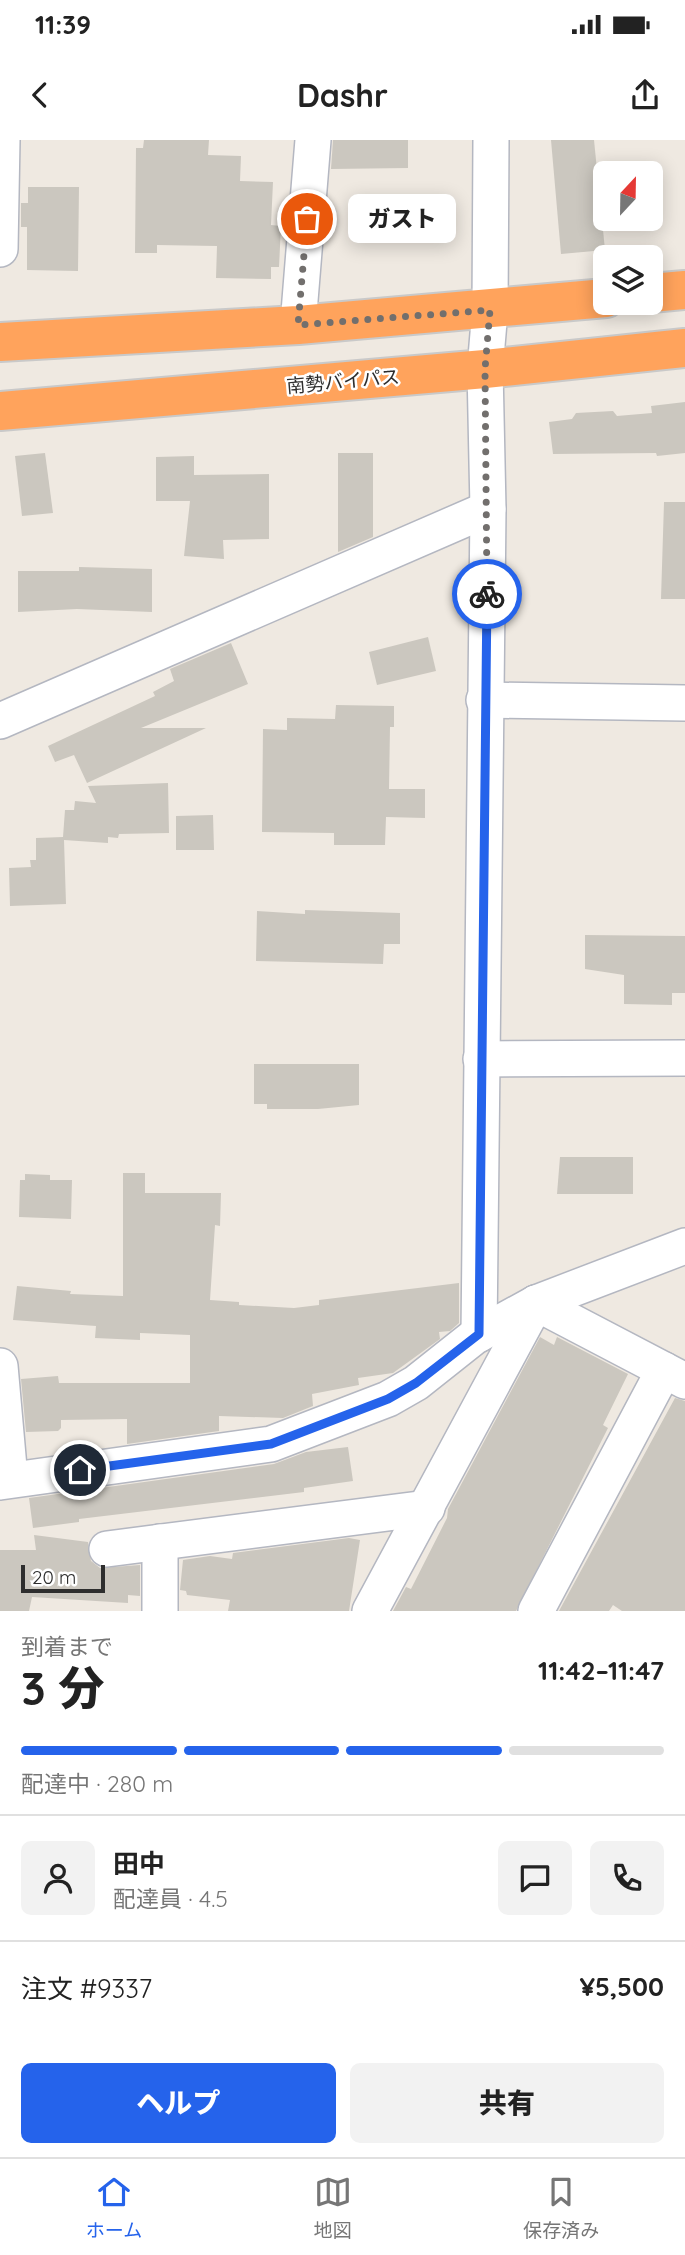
<!DOCTYPE html>
<html lang="ja">
<head>
<meta charset="utf-8">
<style>
  body { margin:0; font-family:Quicksand,"Noto Sans JP",sans-serif; background:#f2f2f2; color:#222; height:100vh; display:flex; flex-direction:column; font-size:26px; white-space:nowrap }
  * { box-sizing:border-box; margin:0 }
  p { font-size:23px; color:#767676 }
  .icon { flex:none; width:38px; height:38px; fill:none; stroke:currentColor; stroke-width:2; stroke-linecap:round; stroke-linejoin:round }
  .map { position:relative; height:1471px; overflow:hidden }
  .drawer { display:flex; flex-direction:column; background:#fff; flex:1 }
  .drawer>* { flex:none }
  .needle { width:46px; rotate:22deg }
  .controls { position:absolute; left:593px; top:21px; display:grid; gap:14px }
  .controls a { display:grid; place-items:center; width:70px; height:70px; border-radius:10px; background:#fff; box-shadow:0 4px 18px #0003; font-size:35px }
  .scale { position:absolute; left:21px; bottom:18px; width:84px; box-sizing:border-box; padding-left:7px; border:4px solid #2e2e2e; border-top:0; font-size:19px; line-height:24px; white-space:nowrap; color:#2e2e2e; -webkit-text-stroke:5px #fff; paint-order:stroke }
  .pin { position:absolute; display:grid; place-items:center; width:60px; height:60px; color:#fff; margin:-30px; border:4px solid #fff; border-radius:50%; box-shadow:0 2px 7px #0007 }
  .courier { position:absolute; display:grid; place-items:center; width:70px; height:70px; margin:-35px; border:5px solid #2563eb; border-radius:50%; background:#fff; color:#222; box-shadow:0 2px 9px #0007 }
  .bubble { position:absolute; height:49px; border-radius:10px; background:#fff; box-shadow:0 4px 18px #0003; font-size:23px; font-weight:800; line-height:49px; text-align:center }
  .headline em { font-style:normal; font-weight:800 }
  .headline div { display:flex; flex-direction:column-reverse }
  .headline { display:flex; align-items:center; justify-content:space-between; height:119px; padding:0 21px }
  h1 { font-size:46px; font-weight:800; line-height:52px }
  .bar { display:grid; grid-template-columns:repeat(4,1fr); gap:10px 7px; align-content:center; height:84px; padding:0 21px }
  .bar i { height:9px; border-radius:5px; background:#e0e0e0 }
  .bar .active { background:#2563eb }
  .bar p { grid-column:span 4 }
  .line { display:flex; align-items:center; gap:18px; padding:0 21px; border-top:2px solid #e0e0e0 }
  .line div { flex:1 }
  .round { display:grid; place-items:center; flex:none; width:74px; height:74px; border-radius:10px; background:#f2f2f2 }
  .cta { display:flex; gap:14px; margin-top:auto; padding:14px 21px }
  .cta a { flex:1; height:80px; border-radius:10px; background:#2563eb; color:#fff; font-size:28px; font-weight:800; line-height:80px; text-align:center }
  .cta a+a { background:#f2f2f2; color:#222 }
  .status { display:flex; justify-content:space-between; align-items:center; height:49px; padding:0 35px; background:#fff; direction:ltr }
  .status svg { height:19px; fill:currentColor }
  header { display:flex; justify-content:space-between; align-items:center; height:91px; padding:0 21px; background:#fff; font-size:32px; font-weight:800 }
  .menu { display:flex; justify-content:space-around; align-items:center; height:98px; border-top:2px solid #e0e0e0; background:#fff; font-size:19px; color:#767676 }
  .menu a { display:grid; justify-items:center; gap:4px }
  .menu .active { color:#2563eb }
  .map>svg:first-child { display:block }
</style>
</head>
<body>
<div class="status"><b>11:39</b><svg viewBox="0 0 49 12"><path d="M0 12V9h3v3zM5 12V6h3v6zM10 12V3h3v9zM15 12V0h3v12zM26 1h20v11H26zM47 4h2v5h-2z"/></svg></div>
<header><svg class="icon" aria-label="back" viewBox="0 0 24 24"><path d="M15 5l-7 7 7 7"/></svg>Dashr<svg class="icon" aria-label="share" viewBox="0 0 24 24"><path d="M12 15V3M7 8l5-5 5 5M5 13v7h14v-7"/></svg></header>
<div class="map">
<svg width="685" height="1471" viewBox="0 0 685 1471">
  <rect width="100%" height="100%" fill="#efe9e1"/>
  <g fill="#cbc7bf">
    <path d="M144 0H209L208 15 241 16 240 41 273 42 271 85 281 86 279 127H271V139L216 138 217 106 157 105V113H135L136 8H143Z"/>
    <path d="M333 0H408V28L331 29Z"/>
    <path d="M551 0H594L605 110 561 114Z"/>
    <path d="M28 47H79L78 131 27 130V87H21V63H28Z"/>
    <path d="M685 262V313L657 316 656 313 553 314 549 282 572 279 576 273 613 271 617 276 652 273 651 266Z"/>
    <path d="M45 313 53 373 22 376 15 316Z"/>
    <path d="M338 313H373V397L338 412Z"/>
    <path d="M194 316V335L269 334V399L223 400 224 419 184 416 190 361H156V317Z"/>
    <path d="M664 362H685V459H661Z"/>
    <path d="M79 427 152 429V472L77 469 18 472V431H79Z"/>
    <path d="M428 497 436 531 377 545 369 512Z"/>
    <path d="M231 503 248 544 141 588H206L87 643 74 615 55 622 48 606 155 556 153 552 174 541 170 529Z"/>
    <path d="M336 565 394 566V587H390L389 649H425V678L386 677 385 705H334V693L262 692 263 589 287 590V578L335 579Z"/>
    <path d="M168 643 169 693 119 694 118 698 108 697V703L64 700 66 764 10 766 9 728 31 727 30 720H36V698L63 697 65 670H74L75 661 96 663 88 646Z"/>
    <path d="M213 675 214 710H176V676Z"/>
    <path d="M305 770 400 773V804H384L383 824 256 821 257 771 305 774Z"/>
    <path d="M585 795 685 796V853H672V865L624 864V835L585 829Z"/>
    <path d="M254 924H359V965L318 969H267V964H254Z"/>
    <path d="M560 1017H633V1054H557Z"/>
    <path d="M123 1033H145V1053H221L220 1086 215 1085 210 1160 239 1162V1165L294 1168 319 1165V1160L459 1143V1183L450 1191 439 1192 440 1199 393 1233 358 1238 359 1245 312 1254 313 1266 283 1278 219 1276V1291L127 1304V1279L61 1280V1288L58 1291 26 1292 21 1239 58 1236 59 1243H190V1195L140 1193V1200L95 1198 96 1186 13 1180 17 1146 71 1151 70 1154 123 1156Z"/>
    <path d="M25 1034 50 1035V1040H72L71 1079 19 1077 20 1040H25Z"/>
    <path d="M540 1197 554 1205 557 1197 628 1234 603 1285 608 1288 516 1471H393L406 1447 411 1449 447 1378 448 1369Z"/>
    <path d="M675 1258 685 1261V1471H622L613 1465 609 1471H559Z"/>
    <path d="M348 1307 353 1341 304 1348V1352L79 1379V1382L33 1388 29 1358 274 1324 306 1312Z"/>
    <path d="M34 1395 88 1402 91 1421 100 1428 140 1425V1456L128 1455V1463L32 1457 29 1471H0V1410H36Z"/>
    <path d="M349 1398 360 1400 349 1471H228L230 1460 187 1455 186 1451 180 1450 183 1420 210 1416 232 1419 233 1413Z"/>
  </g>
  <g fill="none" stroke-linecap="round" stroke-linejoin="round">
    <defs>
      <g id="minor">
        <path d="M0 109 2 0"/>
        <path d="M298 185 313 0"/>
        <path d="M484 560 685 563"/>
        <path d="M0 581 488 369"/>
        <path d="M481 919 685 918"/>
        <path d="M536 1163 685 1241"/>
        <path d="M479 1194 488 369 485 229 490 170 491 0"/>
        <path d="M0 1226 10 1339"/>
        <path d="M0 1342 271 1304 388 1259 416 1243 474 1197 536 1163 685 1106"/>
        <path d="M107 1409 427 1368"/>
        <path d="M160 1471V1402"/>
        <path d="M370 1471 536 1163"/>
        <path d="M536 1471 664 1230"/>
      </g>
      <g id="highway">
        <path d="M651 153 685 150"/>
        <path d="M0 202 298 185 606 158"/>
        <path d="M0 271 485 229 685 208"/>
      </g>
    </defs>
    <use href="#minor" stroke="#b4b7c1" stroke-width="38"/>
    <use href="#highway" stroke="#c9c9c9" stroke-width="42"/>
    <use href="#minor" stroke="#fff" stroke-width="35"/>
    <use href="#highway" stroke="#ffa35c" stroke-width="38"/>
  </g>
  <g fill="none" stroke-linecap="round" stroke-linejoin="round">
    <path stroke="#726f6d" stroke-width="7" stroke-dasharray="0 12.6" d="M307 79 298 185 490 170 485 229 487 454"/>
    <path stroke="#2563eb" stroke-width="9" d="M80 1330 271 1304 388 1259 416 1243 479 1194 487 454"/>
  </g>
  <g text-anchor="middle" dominant-baseline="central" stroke-width="5" stroke-linejoin="round" paint-order="stroke">
    <g font-size="19" fill="#2e2e2e" stroke="#fff">
      <text transform="translate(343 241) rotate(-5)">南勢バイパス</text>
    </g>
  </g>
</svg>
<div class="controls">
<a><svg class="needle" viewBox="-14 -14 28 28"><path d="M0-13l5 13h-10z" fill="#e53935"/><path d="M0 13l5-13h-10z" fill="#767676"/></svg></a>
<a><svg class="icon" aria-label="layers" viewBox="0 0 24 24"><path d="M12 4l9 5-9 5-9-5zM3 14l9 5 9-5"/></svg></a>
</div>
<div class="scale">20 m</div>
<div class="pin" style="left:307px;top:79px;background:#ea580c"><svg class="icon" aria-label="bag" viewBox="0 0 24 24"><path d="M5 8h14l-1 12H6zM9 8a3 3 0 0 1 6 0"/></svg></div>
<div class="pin" style="left:80px;top:1330px;background:#1f2937"><svg class="icon" aria-label="home" viewBox="0 0 24 24"><path d="M3 11l9-7 9 7M6 9v11h12V9"/></svg></div>
<div class="courier" style="left:487px;top:454px"><svg class="icon" aria-label="bike" viewBox="0 0 24 24"><circle cx="6" cy="16" r="4"/><circle cx="18" cy="16" r="4"/><path d="M6 16l4-8h5l3 8M10 8l3 8H6M13 5h3"/></svg></div>
<div class="bubble" style="left:348px;top:54px;width:108px">ガスト</div>
</div>
<section class="drawer">
<div class="headline"><div><h1>3 分</h1><p>到着まで</p></div><em>11:42–11:47</em></div>
<div class="bar"><i class="active"></i><i class="active"></i><i class="active"></i><i></i><p>配達中 · 280 m</p></div>
<div class="line" style="height:126px"><a class="round"><svg class="icon" aria-label="person" viewBox="0 0 24 24"><circle cx="12" cy="8" r="4"/><path d="M4 21q1-7 8-7t8 7"/></svg></a><div><b>田中</b><p>配達員 · 4.5</p></div><a class="round"><svg class="icon" aria-label="chat" viewBox="0 0 24 24"><path d="M4 5h16v11H9l-5 4z"/></svg></a><a class="round"><svg class="icon" aria-label="phone" viewBox="0 0 24 24"><path d="M5 4h4l2 5-3 2q2 4 5 5l2-3 5 2v4C11 20 4 13 5 4z"/></svg></a></div>
<div class="line" style="height:91px"><div>注文 #9337</div><b>¥5,500</b></div>
<div class="cta"><a>ヘルプ</a><a>共有</a></div>
</section>
<nav class="menu">
<a class="active"><svg class="icon" aria-label="home" viewBox="0 0 24 24"><path d="M3 11l9-7 9 7M6 9v11h12V9"/></svg>ホーム</a>
<a><svg class="icon" aria-label="map" viewBox="0 0 24 24"><path d="M3 6l6-2 6 2 6-2v14l-6 2-6-2-6 2zM9 4v14M15 6v14"/></svg>地図</a>
<a><svg class="icon" aria-label="saved" viewBox="0 0 24 24"><path d="M7 4h10v16l-5-4-5 4z"/></svg>保存済み</a>
</nav>
</body>
</html>
